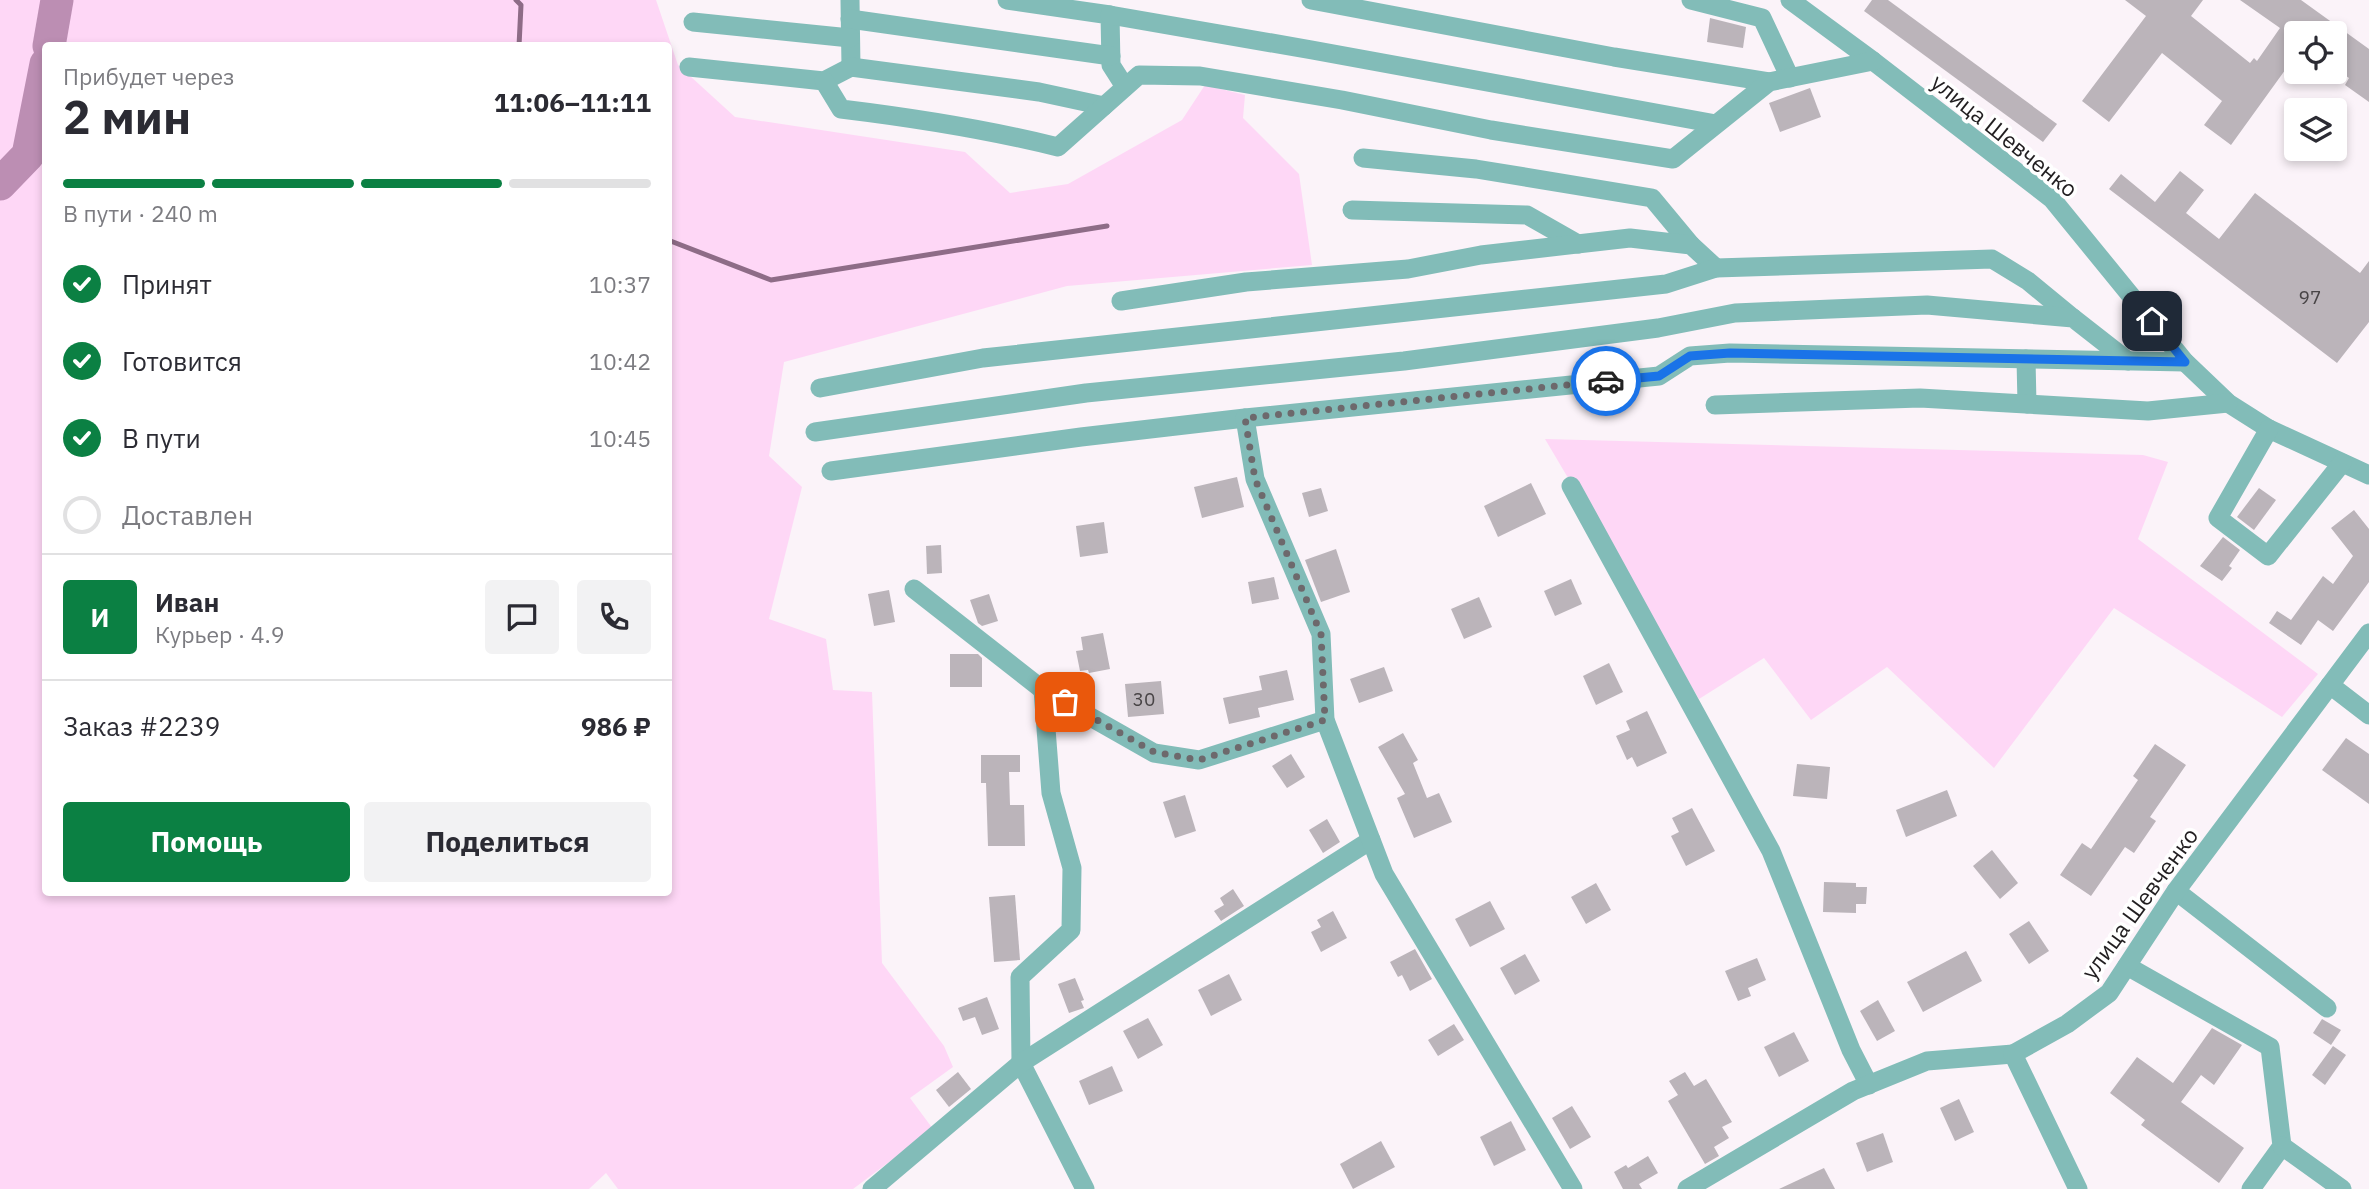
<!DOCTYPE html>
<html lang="ru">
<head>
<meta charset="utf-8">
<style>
  body { margin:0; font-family:"IBM Plex Sans",sans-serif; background:#f2f2f3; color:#2b2b33; height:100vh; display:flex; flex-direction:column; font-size:26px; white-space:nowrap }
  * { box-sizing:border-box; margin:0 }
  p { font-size:23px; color:#7c7c81 }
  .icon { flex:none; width:38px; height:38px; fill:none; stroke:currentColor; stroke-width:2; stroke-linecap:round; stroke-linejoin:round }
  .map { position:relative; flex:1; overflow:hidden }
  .drawer { position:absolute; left:42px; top:42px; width:630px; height:854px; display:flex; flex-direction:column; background:#fff; border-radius:7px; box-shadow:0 4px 10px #0003 }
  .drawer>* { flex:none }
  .fabs { position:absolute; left:2284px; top:21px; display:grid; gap:14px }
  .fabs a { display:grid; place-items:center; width:63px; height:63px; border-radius:7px; background:#fff; box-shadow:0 4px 10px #0003; font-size:35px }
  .pin { position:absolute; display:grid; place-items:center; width:60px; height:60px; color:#fff; margin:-30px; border-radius:14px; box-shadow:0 4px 10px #0006 }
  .courier { position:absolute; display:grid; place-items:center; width:70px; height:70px; margin:-35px; border:5px solid #1a73e8; border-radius:50%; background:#fff; color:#222; box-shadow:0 2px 9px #0007 }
  .summary em { font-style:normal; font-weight:700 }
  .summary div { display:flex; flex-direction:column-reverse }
  .summary { display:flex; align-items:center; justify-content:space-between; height:119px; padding:0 21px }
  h1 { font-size:46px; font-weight:700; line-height:52px }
  .bar { display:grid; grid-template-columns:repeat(4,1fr); gap:10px 7px; align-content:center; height:84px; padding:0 21px }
  .bar i { height:9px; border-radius:5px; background:#e1e1e2 }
  .bar .selected { background:#0b8043 }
  .bar p { grid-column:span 4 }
  .line { display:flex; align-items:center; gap:18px; padding:0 21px; border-top:2px solid #e1e1e2 }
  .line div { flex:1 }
  .round { display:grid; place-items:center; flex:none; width:74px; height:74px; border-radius:7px; background:#f2f2f3 }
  ol { padding:0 21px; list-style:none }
  li { display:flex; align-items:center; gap:21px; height:77px }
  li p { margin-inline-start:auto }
  li .icon { padding:7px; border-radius:50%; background:#0b8043; color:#fff; stroke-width:4 }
  li:last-child { color:#7c7c81 }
  li i { width:38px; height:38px; border:4px solid #e1e1e2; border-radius:50% }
  .button { display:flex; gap:14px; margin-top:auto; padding:14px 21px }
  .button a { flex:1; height:80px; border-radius:7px; background:#0b8043; color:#fff; font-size:28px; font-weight:700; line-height:80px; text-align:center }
  .button a+a { background:#f2f2f3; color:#2b2b33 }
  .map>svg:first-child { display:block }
</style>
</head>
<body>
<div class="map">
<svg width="2369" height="1189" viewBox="0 0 2369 1189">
  <rect width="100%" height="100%" fill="#fbf3f9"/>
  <g fill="#fed7f6" fill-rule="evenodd">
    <path d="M0 0H656L678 65 735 117 965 152 1010 193 1068 184 1182 120 1205 85 1245 95 1243 118 1299 174 1312 265 1067 286 784 362 769 456 802 487 769 619 826 639 833 690 872 692 882 963 944 1046 953 1067 910 1098 933 1129 853 1189H618L606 1173 589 1189H0ZM46 46H668V892H46Z"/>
    <path d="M1545 439 2143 455 2168 462 2138 539 2318 674 2282 717 2114 608 1994 768 1887 667 1811 720 1764 658 1699 699Z"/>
  </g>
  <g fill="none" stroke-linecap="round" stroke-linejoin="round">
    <g stroke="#8e6c87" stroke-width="5">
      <path d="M516 0 521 5 519 46"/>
      <path d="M668 240 771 280 1107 226"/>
    </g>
    <g stroke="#bc8eb3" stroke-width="33">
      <path d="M49 46 57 0"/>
      <path d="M0 184 28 155 46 64"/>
    </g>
  </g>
  <g fill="#bbb4ba">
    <path d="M1872 0H1888L2057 124 2043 142 1864 11Z"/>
    <path d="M2125 0H2203L2191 16 2250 63 2254 58 2257 61 2280 28 2240 0H2301L2369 49V102L2345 85 2349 78 2334 68V33H2296V55L2231 145 2204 125 2222 101 2162 53 2109 122 2082 101 2146 16Z"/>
    <path d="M1710 18 1746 27 1743 48 1707 42Z"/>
    <path d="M1810 88 1821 117 1780 132 1769 103Z"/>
    <path d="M2180 171 2204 190 2186 213 2219 239 2255 193 2360 273 2369 261V322L2337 363 2109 189 2121 174 2155 202Z"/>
    <path d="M1237 477 1244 507 1202 518 1194 487Z"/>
    <path d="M1531 483 1546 514 1498 537 1484 506Z"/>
    <path d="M1321 488 1328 511 1309 517 1302 493Z"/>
    <path d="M2259 488 2276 500 2254 530 2237 517Z"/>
    <path d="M2354 510 2369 529V582L2333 631 2318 620 2301 645 2269 623 2277 611 2291 620 2323 576 2333 584 2353 556 2331 528Z"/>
    <path d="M1104 522 1108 553 1080 557 1076 526Z"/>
    <path d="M2223 537 2240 550 2229 566 2232 568 2222 581 2200 566Z"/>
    <path d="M941 545 942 573 927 574 926 546Z"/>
    <path d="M1336 549 1350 592 1321 602 1305 560Z"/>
    <path d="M1274 577 1279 599 1252 604 1248 582Z"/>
    <path d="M1571 579 1582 604 1555 616 1544 591Z"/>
    <path d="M889 590 895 622 874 626 868 594Z"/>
    <path d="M989 594 998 621 982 626 978 623 970 600Z"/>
    <path d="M1479 597 1492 627 1464 639 1451 609Z"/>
    <path d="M1103 633 1110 669 1089 673 1088 670 1080 671 1076 651 1083 650 1081 637Z"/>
    <path d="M950 654H978L982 658V687H950Z"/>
    <path d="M1609 663 1623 692 1596 705 1583 676Z"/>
    <path d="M1384 667 1393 691 1359 703 1350 679Z"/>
    <path d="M1287 670 1294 700 1258 708 1260 717 1229 724 1223 698 1262 690 1259 676Z"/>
    <path d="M1161 681 1164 714 1128 717 1125 684Z"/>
    <path d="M1647 711 1667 753 1637 767 1632 757 1627 760 1616 736 1630 730 1626 721Z"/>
    <path d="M1403 733 1418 760 1413 763 1427 798 1439 793 1452 822 1414 838 1397 798 1405 794 1378 747Z"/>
    <path d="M2346 738 2369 754V804L2322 770Z"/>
    <path d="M2155 744 2186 765 2150 817 2156 821 2134 853 2125 847 2091 896 2060 875 2082 843 2091 849 2138 780 2133 776Z"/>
    <path d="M1291 754 1305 777 1287 788 1272 766Z"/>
    <path d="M981 755H1020V772H1009L1010 805H1024L1025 846H988L986 783H981Z"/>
    <path d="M1797 764 1830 767 1827 799 1793 796Z"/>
    <path d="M1947 790 1957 816 1906 837 1896 810Z"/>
    <path d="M1185 795 1196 831 1175 838 1163 802Z"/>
    <path d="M1692 808 1715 851 1686 866 1671 836 1679 832 1672 818Z"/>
    <path d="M1327 819 1340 842 1323 853 1309 830Z"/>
    <path d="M1992 850 2018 883 2000 899 1973 866Z"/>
    <path d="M1824 882 1856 883V887H1867L1866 904H1856V913L1823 912Z"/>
    <path d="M1596 883 1611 910 1586 924 1571 897Z"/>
    <path d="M1233 889 1244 906 1221 921 1214 911 1224 905 1220 898Z"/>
    <path d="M1015 895 1020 960 994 962 989 897Z"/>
    <path d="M1490 901 1505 929 1470 947 1455 919Z"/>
    <path d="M1333 911 1347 938 1321 952 1311 932 1321 927 1317 920Z"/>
    <path d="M2029 921 2049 951 2029 964 2009 934Z"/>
    <path d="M1415 949 1432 979 1410 991 1402 975 1398 977 1390 962Z"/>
    <path d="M1966 951 1982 981 1923 1012 1907 982Z"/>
    <path d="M1525 954 1540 981 1515 995 1500 968Z"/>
    <path d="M1757 958 1766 980 1748 988 1751 996 1738 1001 1725 971Z"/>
    <path d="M1229 974 1242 1000 1211 1016 1198 990Z"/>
    <path d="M1075 978 1084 1000 1081 1001 1084 1008 1069 1013 1058 984Z"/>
    <path d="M987 997 999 1029 982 1035 975 1017 963 1021 958 1008Z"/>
    <path d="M1878 1000 1895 1031 1877 1041 1860 1011Z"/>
    <path d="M1148 1018 1163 1045 1138 1059 1123 1031Z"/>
    <path d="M2322 1019 2341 1030 2331 1045 2313 1033Z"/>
    <path d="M1454 1024 1464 1040 1438 1056 1428 1040Z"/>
    <path d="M2212 1028 2242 1045 2214 1085 2201 1075 2181 1102 2244 1148 2219 1183 2141 1125 2145 1120 2110 1093 2137 1057 2173 1083Z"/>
    <path d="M1794 1032 1809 1061 1779 1077 1764 1047Z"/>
    <path d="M2333 1046 2346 1055 2325 1085 2312 1075Z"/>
    <path d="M1112 1066 1123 1091 1089 1105 1079 1081Z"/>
    <path d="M958 1072 971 1089 949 1107 936 1090Z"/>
    <path d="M1685 1072 1694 1086 1706 1079 1732 1122 1722 1127 1729 1138 1714 1147 1719 1156 1705 1164 1668 1101 1678 1095 1669 1081Z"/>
    <path d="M1959 1099 1974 1132 1955 1141 1940 1108Z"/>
    <path d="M1572 1106 1591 1137 1570 1149 1552 1118Z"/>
    <path d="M1511 1121 1526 1150 1494 1166 1480 1137Z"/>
    <path d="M1883 1133 1893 1162 1867 1172 1856 1143Z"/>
    <path d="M1381 1141 1395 1167 1353 1189 1340 1164Z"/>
    <path d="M1648 1156 1658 1173 1639 1184 1642 1189H1623L1614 1172 1626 1165 1628 1168Z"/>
    <path d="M1824 1168 1835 1189H1779Z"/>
  </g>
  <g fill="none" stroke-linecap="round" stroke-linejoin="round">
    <g stroke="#82bcb8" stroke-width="19">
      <path d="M850 0 851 67"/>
      <path d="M1007 0 1110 15 1111 65 1125 87"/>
      <path d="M1311 0 1614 57 1769 82"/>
      <path d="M1691 0 1762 18 1790 78"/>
      <path d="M1790 0 1873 61 2052 199 2185 362 2228 403 2269 429 2369 475"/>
      <path d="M1110 15 1312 50 1716 124"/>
      <path d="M850 19 1111 56"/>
      <path d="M693 22 850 38"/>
      <path d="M689 67 824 81 851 67 1039 92 1104 106"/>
      <path d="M824 81 841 109C915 118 986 129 1058 147L1139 75 1200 76 1342 100 1491 130 1673 159 1769 82 1873 61"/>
      <path d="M1363 158 1476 169 1652 198 1691 245"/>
      <path d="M1352 210 1527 215 1578 244"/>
      <path d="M1121 301 1246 282 1408 269 1481 255 1630 238 1691 245 1716 268"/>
      <path d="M2026 359 2027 404"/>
      <path d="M820 388 983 358 1666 284 1716 268 1992 259 2028 281 2073 318"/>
      <path d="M1715 405 1920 398 2148 411 2228 403"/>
      <path d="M2269 429 2218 518 2268 556 2342 463"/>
      <path d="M815 432 1086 393 1404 361 1658 328 1735 313 1927 305 2073 318 2128 361"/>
      <path d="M831 471 1081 437 1245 418"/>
      <path d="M1571 486 1771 851 1851 1050 1869 1085"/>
      <path d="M914 589 1043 690 1154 753 1199 760 1325 720"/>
      <path d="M2330 685 2369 715"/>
      <path d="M1043 690 1051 793 1072 868 1071 930 1020 977 1021 1063 1085 1189"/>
      <path d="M2176 891 2327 1008"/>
      <path d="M2127 966 2270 1047 2282 1146 2251 1189"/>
      <path d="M2282 1146 2342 1189"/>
      <path d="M872 1189 1021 1063 1371 840"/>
      <path d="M1573 1189 1384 874 1325 720 1321 634 1255 479 1245 418 1659 376 1690 356 1730 353 2185 362"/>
      <path d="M1687 1189 1853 1091 1927 1061 2013 1054"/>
      <path d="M2078 1189 2013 1054 2067 1024 2109 993 2176 891 2369 633"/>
    </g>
  </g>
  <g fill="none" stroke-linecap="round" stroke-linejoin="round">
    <path stroke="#6d696c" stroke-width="7" stroke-dasharray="0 12.6" d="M1065 702 1154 752 1199 760 1325 720 1321 634 1255 479 1245 418 1606 381"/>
    <path stroke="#1a73e8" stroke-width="9" d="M1606 381 1659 376 1690 356 1730 353 2185 362 2152 321"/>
  </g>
  <g text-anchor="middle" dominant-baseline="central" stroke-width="7" stroke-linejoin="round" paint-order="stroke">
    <g font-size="19" fill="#484446">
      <text x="2310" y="297">97</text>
      <text x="1144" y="699">30</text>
    </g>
    <g font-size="23" fill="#211e20" stroke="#fff">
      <text transform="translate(2005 135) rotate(39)">улица Шевченко</text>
      <text transform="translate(2139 903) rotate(-54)">улица Шевченко</text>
    </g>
  </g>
</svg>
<div class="fabs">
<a><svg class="icon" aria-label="locate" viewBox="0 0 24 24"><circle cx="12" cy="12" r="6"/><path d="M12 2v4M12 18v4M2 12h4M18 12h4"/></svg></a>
<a><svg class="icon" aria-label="layers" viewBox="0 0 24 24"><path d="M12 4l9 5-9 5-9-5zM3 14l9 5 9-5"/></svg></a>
</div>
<div class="pin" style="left:1065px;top:702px;background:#ea580c"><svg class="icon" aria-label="bag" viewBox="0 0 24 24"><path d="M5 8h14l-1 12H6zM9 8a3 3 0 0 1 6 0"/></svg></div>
<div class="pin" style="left:2152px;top:321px;background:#1f2937"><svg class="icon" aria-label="home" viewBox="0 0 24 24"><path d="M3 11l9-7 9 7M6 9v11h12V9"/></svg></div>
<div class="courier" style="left:1606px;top:381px"><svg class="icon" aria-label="car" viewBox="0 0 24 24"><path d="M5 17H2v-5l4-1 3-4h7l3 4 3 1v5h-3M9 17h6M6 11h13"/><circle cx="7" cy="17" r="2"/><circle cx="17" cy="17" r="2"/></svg></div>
<section class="drawer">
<div class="summary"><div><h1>2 мин</h1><p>Прибудет через</p></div><em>11:06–11:11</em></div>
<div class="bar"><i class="selected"></i><i class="selected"></i><i class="selected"></i><i></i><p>В пути · 240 m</p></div>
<ol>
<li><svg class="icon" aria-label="check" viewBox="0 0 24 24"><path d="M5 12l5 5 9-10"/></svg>Принят<p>10:37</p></li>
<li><svg class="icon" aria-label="check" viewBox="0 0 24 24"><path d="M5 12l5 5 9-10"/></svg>Готовится<p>10:42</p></li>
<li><svg class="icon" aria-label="check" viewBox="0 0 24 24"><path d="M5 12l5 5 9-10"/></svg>В пути<p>10:45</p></li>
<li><i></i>Доставлен</li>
</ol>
<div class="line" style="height:126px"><b class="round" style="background:#0b8043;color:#fff">И</b><div><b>Иван</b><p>Курьер · 4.9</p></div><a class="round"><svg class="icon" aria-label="chat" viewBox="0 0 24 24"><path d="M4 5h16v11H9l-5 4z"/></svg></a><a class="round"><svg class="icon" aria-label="phone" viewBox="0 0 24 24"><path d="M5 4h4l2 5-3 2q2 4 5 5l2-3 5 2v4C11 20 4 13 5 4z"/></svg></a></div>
<div class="line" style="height:91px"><div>Заказ #2239</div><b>986 ₽</b></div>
<div class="button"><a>Помощь</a><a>Поделиться</a></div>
</section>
</div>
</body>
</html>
